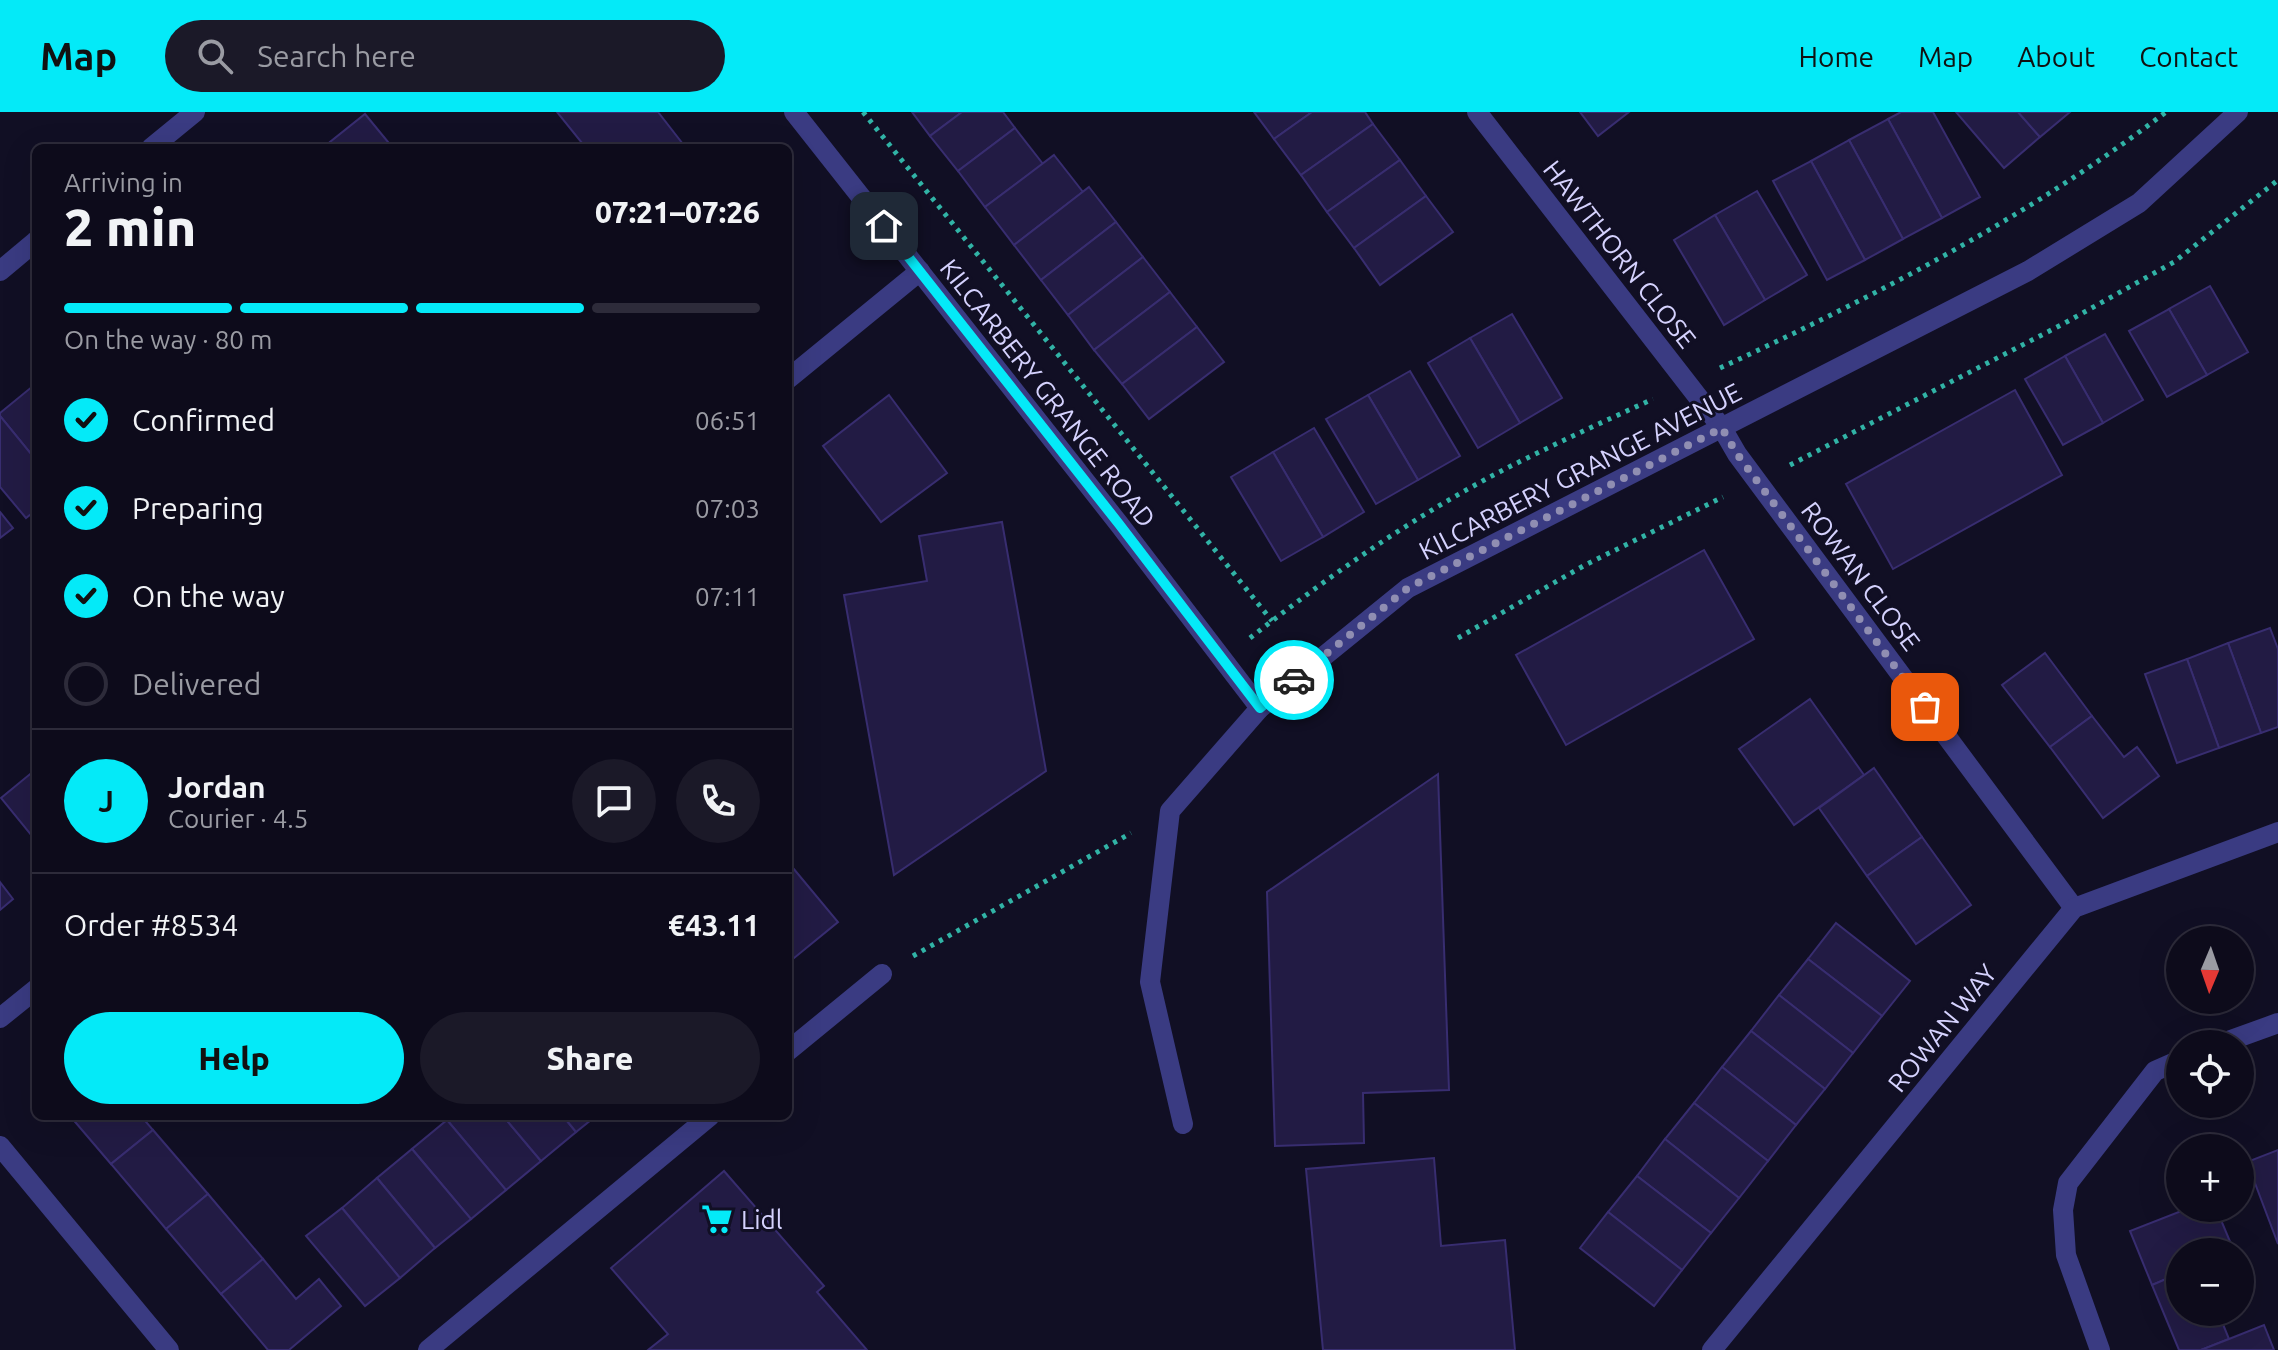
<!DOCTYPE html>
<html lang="en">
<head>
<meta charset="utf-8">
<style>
  body { margin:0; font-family:Ubuntu,sans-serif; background:#1b1928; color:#f1f3f6; height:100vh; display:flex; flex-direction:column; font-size:30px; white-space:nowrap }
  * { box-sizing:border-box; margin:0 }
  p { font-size:26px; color:#9a9ba3 }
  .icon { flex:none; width:44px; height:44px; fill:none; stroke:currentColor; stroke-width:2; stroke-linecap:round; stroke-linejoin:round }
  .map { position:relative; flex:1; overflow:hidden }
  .drawer { position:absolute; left:32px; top:32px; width:760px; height:976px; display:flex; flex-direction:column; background:#0d0b1b; border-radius:12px; box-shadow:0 8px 32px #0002,0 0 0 2px #2d2b3a }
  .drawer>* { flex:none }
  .needle { width:52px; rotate:182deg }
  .tools { position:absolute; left:2166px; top:814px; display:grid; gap:16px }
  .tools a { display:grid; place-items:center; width:88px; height:88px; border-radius:50%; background:#0d0b1b; box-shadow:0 8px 32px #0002,0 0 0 2px #2d2b3a; font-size:40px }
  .pin { position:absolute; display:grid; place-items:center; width:68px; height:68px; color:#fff; margin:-34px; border-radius:16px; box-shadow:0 4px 12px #0006 }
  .courier { position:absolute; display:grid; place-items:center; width:80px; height:80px; margin:-40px; border:6px solid #04eaf8; border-radius:50%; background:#fff; color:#222; box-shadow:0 2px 10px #0007 }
  .overview em { font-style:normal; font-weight:800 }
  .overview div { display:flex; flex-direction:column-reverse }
  .overview { display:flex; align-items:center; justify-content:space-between; height:136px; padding:0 32px }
  h1 { font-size:52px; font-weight:800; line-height:60px }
  .bar { display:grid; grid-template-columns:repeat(4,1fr); gap:12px 8px; align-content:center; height:96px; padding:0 32px }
  .bar i { height:10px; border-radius:6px; background:#2d2b3a }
  .bar .active { background:#04eaf8 }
  .bar p { grid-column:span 4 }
  .line { display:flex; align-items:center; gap:20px; padding:0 32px; border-top:2px solid #2d2b3a }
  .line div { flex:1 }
  .round { display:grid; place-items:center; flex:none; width:84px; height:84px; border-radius:42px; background:#1b1928 }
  ol { padding:0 32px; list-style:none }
  li { display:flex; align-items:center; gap:24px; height:88px }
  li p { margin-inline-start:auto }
  li .icon { padding:8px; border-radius:50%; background:#04eaf8; color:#111; stroke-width:4 }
  li:last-child { color:#9a9ba3 }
  li i { width:44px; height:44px; border:4px solid #2d2b3a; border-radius:50% }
  .cta { display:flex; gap:16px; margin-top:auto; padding:16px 32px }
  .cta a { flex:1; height:92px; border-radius:48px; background:#04eaf8; color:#111; font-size:32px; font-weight:800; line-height:92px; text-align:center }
  .cta a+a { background:#1b1928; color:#f1f3f6 }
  header { display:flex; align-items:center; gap:48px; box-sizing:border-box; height:112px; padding:0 40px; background:#04eaf8; color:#111 }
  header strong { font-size:38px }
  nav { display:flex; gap:44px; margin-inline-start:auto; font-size:28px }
  .search { width:560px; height:72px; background:#1b1928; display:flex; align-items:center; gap:20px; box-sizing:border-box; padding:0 28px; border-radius:44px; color:#9a9ba3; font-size:30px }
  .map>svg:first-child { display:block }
</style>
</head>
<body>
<header>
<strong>Map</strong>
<div class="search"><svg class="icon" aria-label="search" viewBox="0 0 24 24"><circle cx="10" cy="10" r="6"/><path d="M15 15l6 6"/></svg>Search here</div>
<nav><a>Home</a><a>Map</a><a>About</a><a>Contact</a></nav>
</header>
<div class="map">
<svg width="2278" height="1238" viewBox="0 0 2278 1238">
  <rect width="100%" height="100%" fill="#110f24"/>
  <g fill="#221b44" stroke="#382d70" stroke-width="2">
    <path d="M557 0H658L686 36H586Z"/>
    <path d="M912 0H962L930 24Z"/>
    <path d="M962 0H1003L1015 16 958 59 930 24Z"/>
    <path d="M1254 0H1312L1274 27Z"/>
    <path d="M1312 0H1365L1373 12 1301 63 1274 27Z"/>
    <path d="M1580 0H1629L1598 24Z"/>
    <path d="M1901 0H1933L1980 85 1942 106 1888 7Z"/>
    <path d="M1956 0H2018L2040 25 2004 56Z"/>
    <path d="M2018 0H2070L2040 25Z"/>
    <path d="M365 2 393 36H335L330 30Z"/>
    <path d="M1888 7 1942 106 1903 127 1849 28Z"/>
    <path d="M1373 12 1400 48 1327 100 1301 63Z"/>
    <path d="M1015 16 1043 52 985 95 958 59Z"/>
    <path d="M1849 28 1903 127 1865 148 1811 49Z"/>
    <path d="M1054 43 1083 80 1014 133 985 95Z"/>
    <path d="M1400 48 1426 84 1354 136 1327 100Z"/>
    <path d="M1811 49 1865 148 1827 168 1773 69Z"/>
    <path d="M1089 75 1116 110 1041 168 1014 133Z"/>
    <path d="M1757 79 1807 163 1765 188 1715 103Z"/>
    <path d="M1426 84 1453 120 1380 173 1354 136Z"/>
    <path d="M1715 103 1765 188 1724 213 1674 128Z"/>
    <path d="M1116 110 1143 145 1068 203 1041 168Z"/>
    <path d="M1143 145 1170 180 1094 238 1068 203Z"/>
    <path d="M2210 174 2248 240 2207 263 2169 197Z"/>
    <path d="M1170 180 1197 215 1122 272 1094 238Z"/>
    <path d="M2169 197 2207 263 2167 285 2129 219Z"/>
    <path d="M1512 202 1562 286 1520 311 1470 226Z"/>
    <path d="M1197 215 1224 250 1149 307 1122 272Z"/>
    <path d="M2105 222 2143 288 2103 311 2065 244Z"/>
    <path d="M1470 226 1520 311 1478 336 1428 251Z"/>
    <path d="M2065 244 2103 311 2063 333 2025 267Z"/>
    <path d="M1410 259 1460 344 1418 368 1368 283Z"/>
    <path d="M33 274 36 277V348L0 304V301Z"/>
    <path d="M2015 278 2062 363 1893 457 1846 372Z"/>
    <path d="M889 283 947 361 881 410 823 334Z"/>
    <path d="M1368 283 1418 368 1376 392 1326 307Z"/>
    <path d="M0 304 36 348V398L26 406 0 375Z"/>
    <path d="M1314 316 1364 400 1323 425 1273 340Z"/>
    <path d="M1273 340 1323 425 1281 449 1231 365Z"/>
    <path d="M0 400 13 416 0 426Z"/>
    <path d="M1002 410 1046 659 894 763 844 483 927 469 919 424Z"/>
    <path d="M1704 438 1754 527 1566 633 1516 543Z"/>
    <path d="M2270 516 2278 537V615L2261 621 2228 531Z"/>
    <path d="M2228 531 2261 621 2219 636 2187 547Z"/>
    <path d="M2045 541 2092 604 2050 635 2002 573Z"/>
    <path d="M2187 547 2219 636 2177 651 2145 562Z"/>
    <path d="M1810 587 1864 663 1794 713 1739 637Z"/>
    <path d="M2092 604 2124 645 2137 635 2159 664 2103 706 2050 635Z"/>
    <path d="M1874 656 1922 725 1867 764 1819 696Z"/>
    <path d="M35 658 36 659V729L1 686Z"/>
    <path d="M1438 662 1449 978 1363 981 1364 1031 1275 1034 1267 780Z"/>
    <path d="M1922 725 1971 793 1916 832 1867 764Z"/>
    <path d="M788 750 838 810 788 851Z"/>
    <path d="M0 770 13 787 0 798Z"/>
    <path d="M1836 811 1910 869 1882 904 1808 847Z"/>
    <path d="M1808 847 1882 904 1853 941 1779 883Z"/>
    <path d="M1779 883 1853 941 1825 977 1751 919Z"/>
    <path d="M1751 919 1825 977 1796 1013 1722 955Z"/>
    <path d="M1722 955 1796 1013 1768 1049 1694 991Z"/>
    <path d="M1694 991 1768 1049 1739 1086 1665 1027Z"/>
    <path d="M70 1004H141L153 1018 111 1052Z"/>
    <path d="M452 1004H503L541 1049 506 1078 447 1008Z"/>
    <path d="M503 1004H563L576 1020 541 1049Z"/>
    <path d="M563 1004H596L576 1020Z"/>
    <path d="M447 1008 506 1078 471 1107 412 1037Z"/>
    <path d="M153 1018 208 1082 166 1117 111 1052Z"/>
    <path d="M1665 1027 1739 1086 1711 1121 1637 1064Z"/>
    <path d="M412 1037 471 1107 435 1136 377 1066Z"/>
    <path d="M2278 1038V1132L2247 1050Z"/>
    <path d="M1434 1046 1441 1134 1505 1128 1515 1238H1323L1306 1057Z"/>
    <path d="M724 1059 824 1174 817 1180 867 1238H648L668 1222 611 1156Z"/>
    <path d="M1637 1064 1711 1121 1682 1158 1608 1100Z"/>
    <path d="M377 1066 435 1136 400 1166 342 1096Z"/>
    <path d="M208 1082 263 1147 221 1182 166 1117Z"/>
    <path d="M342 1096 400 1166 365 1194 306 1124Z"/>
    <path d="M2189 1096H2216L2234 1139 2180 1140V1161L2152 1173 2130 1119Z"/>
    <path d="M1608 1100 1682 1158 1654 1194 1580 1136Z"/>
    <path d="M263 1147 296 1187 319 1167 341 1194 289 1238H268L221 1182Z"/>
    <path d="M2180 1161V1200H2218L2229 1227 2201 1238H2179L2152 1173Z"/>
    <path d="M2264 1213 2274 1238H2201L2229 1227Z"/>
  </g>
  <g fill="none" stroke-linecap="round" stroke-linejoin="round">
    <g stroke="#31b3a6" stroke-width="5" stroke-dasharray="4 6" stroke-linecap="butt">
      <path d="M863 0 1272 509"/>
      <path d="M1720 256C1876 184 2030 104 2166 0"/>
      <path d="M1790 353 2063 212 2174 150 2278 68"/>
      <path d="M1250 526C1333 461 1421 399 1515 352 1561 329 1607 308 1653 287"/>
      <path d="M1458 526 1585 453 1723 385"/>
      <path d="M913 844 1131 721"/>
    </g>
    <g stroke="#3a3b82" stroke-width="20">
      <path d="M794 0 1119 412 1260 596"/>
      <path d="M1477 0 1722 316 1737 342 2074 796"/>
      <path d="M151 36 195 0"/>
      <path d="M0 159 36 129"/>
      <path d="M788 267 920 159"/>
      <path d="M0 906 36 877"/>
      <path d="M2220 932 2278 911"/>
      <path d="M788 939 882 862"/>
      <path d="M1183 1012 1150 870 1170 699 1260 596 1408 476 2028 159 2139 91 2238 0"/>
      <path d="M0 1034 169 1238"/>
      <path d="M428 1238 710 1004"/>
      <path d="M1712 1238 2074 796 2278 720"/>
      <path d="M2100 1238 2066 1143 2063 1098 2068 1071 2155 959 2180 948"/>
    </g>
  </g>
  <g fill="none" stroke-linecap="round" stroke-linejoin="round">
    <path stroke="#908eb2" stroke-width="8" stroke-dasharray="0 14.4" d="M1294 568 1408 476 1722 316 1737 342 1925 595"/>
    <path stroke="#04eaf8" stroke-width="10" d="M884 114 1119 412 1260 596 1294 568"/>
  </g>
  <defs>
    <symbol id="supermarket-bare" viewBox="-9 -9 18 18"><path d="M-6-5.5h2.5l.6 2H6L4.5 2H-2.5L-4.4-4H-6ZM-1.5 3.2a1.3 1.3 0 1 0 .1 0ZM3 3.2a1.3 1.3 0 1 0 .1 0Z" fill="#04eaf8" stroke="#110f24" stroke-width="2.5" paint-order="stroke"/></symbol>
  </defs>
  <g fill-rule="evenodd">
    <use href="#supermarket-bare" x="695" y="1085" width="44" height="44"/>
  </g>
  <g text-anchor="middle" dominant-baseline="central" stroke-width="6" stroke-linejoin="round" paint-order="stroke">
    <g font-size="26" fill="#d5d2fe" stroke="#110f24">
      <text transform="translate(1620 142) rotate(52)">HAWTHORN CLOSE</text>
      <text transform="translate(1048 281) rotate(52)">KILCARBERY GRANGE ROAD</text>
      <text transform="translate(1580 359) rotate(-27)">KILCARBERY GRANGE AVENUE</text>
      <text transform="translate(1861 464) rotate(53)">ROWAN CLOSE</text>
      <text transform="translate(1942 916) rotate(-51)">ROWAN WAY</text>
    </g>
    <g font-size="26" fill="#d5d2fe" stroke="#110f24" text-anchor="start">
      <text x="741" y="1107">Lidl</text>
    </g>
  </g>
</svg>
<div class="tools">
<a><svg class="needle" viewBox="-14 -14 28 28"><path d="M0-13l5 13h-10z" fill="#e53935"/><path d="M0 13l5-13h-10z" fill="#9a9ba3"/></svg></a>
<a><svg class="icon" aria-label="locate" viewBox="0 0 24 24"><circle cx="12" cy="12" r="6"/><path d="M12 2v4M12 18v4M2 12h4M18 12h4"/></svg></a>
<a>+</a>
<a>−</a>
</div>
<div class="pin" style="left:1925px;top:595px;background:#ea580c"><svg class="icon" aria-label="bag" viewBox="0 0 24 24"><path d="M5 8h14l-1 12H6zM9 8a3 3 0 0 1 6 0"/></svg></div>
<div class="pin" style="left:884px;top:114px;background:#1f2937"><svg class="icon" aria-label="home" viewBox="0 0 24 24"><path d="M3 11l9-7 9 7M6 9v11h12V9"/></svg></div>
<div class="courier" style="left:1294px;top:568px"><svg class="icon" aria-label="car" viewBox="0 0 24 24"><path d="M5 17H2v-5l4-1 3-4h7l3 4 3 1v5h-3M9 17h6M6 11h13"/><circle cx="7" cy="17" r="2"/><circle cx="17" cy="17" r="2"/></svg></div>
<section class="drawer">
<div class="overview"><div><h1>2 min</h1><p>Arriving in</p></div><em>07:21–07:26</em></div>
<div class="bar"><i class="active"></i><i class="active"></i><i class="active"></i><i></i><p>On the way · 80 m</p></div>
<ol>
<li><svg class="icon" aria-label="check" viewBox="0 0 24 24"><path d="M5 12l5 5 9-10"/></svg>Confirmed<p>06:51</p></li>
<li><svg class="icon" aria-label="check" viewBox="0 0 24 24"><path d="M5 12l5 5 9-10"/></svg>Preparing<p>07:03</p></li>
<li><svg class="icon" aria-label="check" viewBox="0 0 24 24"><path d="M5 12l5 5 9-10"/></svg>On the way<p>07:11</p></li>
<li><i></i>Delivered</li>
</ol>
<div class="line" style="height:144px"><b class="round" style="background:#04eaf8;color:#111">J</b><div><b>Jordan</b><p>Courier · 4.5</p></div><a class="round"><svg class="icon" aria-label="chat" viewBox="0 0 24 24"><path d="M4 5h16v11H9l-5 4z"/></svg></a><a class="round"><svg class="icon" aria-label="phone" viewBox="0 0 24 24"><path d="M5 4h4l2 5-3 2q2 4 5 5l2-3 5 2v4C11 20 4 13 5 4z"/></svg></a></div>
<div class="line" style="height:104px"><div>Order #8534</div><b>€43.11</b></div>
<div class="cta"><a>Help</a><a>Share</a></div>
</section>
</div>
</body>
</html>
